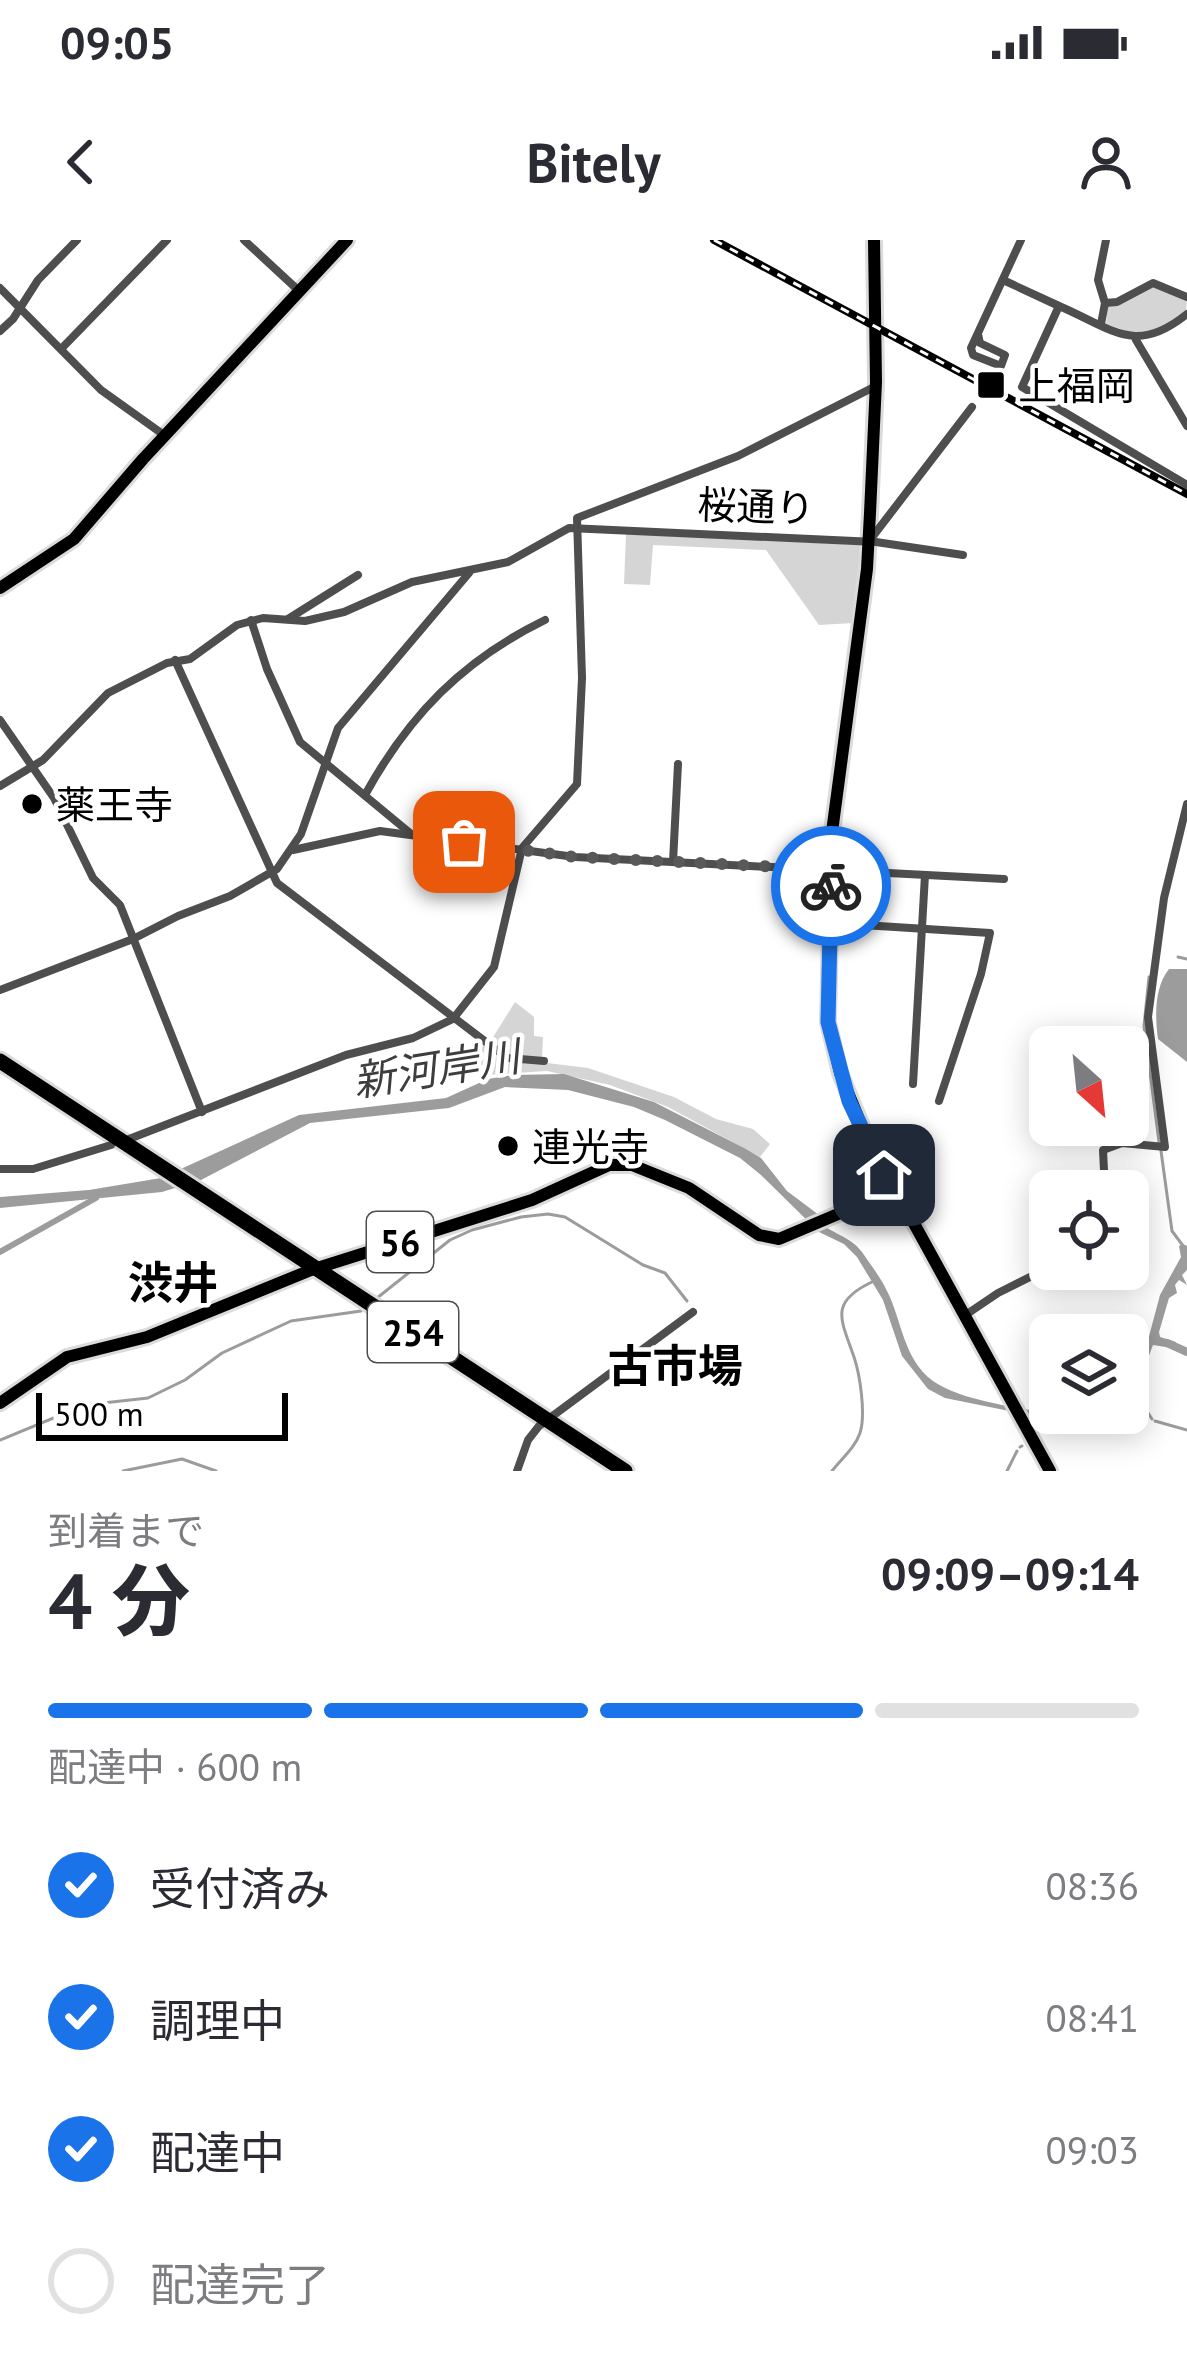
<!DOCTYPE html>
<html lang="ja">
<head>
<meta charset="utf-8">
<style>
  body { margin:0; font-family:"PT Sans","Noto Sans JP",sans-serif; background:#f7f7f7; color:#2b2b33; height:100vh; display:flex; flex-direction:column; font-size:45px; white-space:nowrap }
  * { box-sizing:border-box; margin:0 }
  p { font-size:39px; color:#7c7c81 }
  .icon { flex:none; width:66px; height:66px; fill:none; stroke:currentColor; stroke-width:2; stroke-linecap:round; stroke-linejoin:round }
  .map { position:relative; height:1231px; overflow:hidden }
  .drawer { display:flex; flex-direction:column; background:#fff; flex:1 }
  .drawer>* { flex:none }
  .needle { width:78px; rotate:153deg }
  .controls { position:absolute; left:1029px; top:786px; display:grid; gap:24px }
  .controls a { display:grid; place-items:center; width:120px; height:120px; border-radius:18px; background:#fff; box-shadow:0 6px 30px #0003; font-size:60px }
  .scale { position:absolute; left:36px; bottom:30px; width:252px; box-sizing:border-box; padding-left:12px; border:6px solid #000; border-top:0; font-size:33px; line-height:42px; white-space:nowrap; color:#000; -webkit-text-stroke:9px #fff; paint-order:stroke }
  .pin { position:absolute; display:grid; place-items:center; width:102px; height:102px; color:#fff; margin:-51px; border-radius:24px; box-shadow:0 6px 18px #0006 }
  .courier { position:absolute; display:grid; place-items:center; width:120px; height:120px; margin:-60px; border:9px solid #1a73e8; border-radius:50%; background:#fff; color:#222; box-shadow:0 3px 15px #0007 }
  .overview em { font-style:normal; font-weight:800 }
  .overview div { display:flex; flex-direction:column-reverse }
  .overview { display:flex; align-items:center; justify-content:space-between; height:204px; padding:0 48px }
  h1 { font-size:78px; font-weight:800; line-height:90px }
  .bar { display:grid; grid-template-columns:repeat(4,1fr); gap:18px 12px; align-content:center; height:144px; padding:0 48px }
  .bar i { height:15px; border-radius:9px; background:#e1e1e2 }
  .bar .current { background:#1a73e8 }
  .bar p { grid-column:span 4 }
  ol { padding:0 48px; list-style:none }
  li { display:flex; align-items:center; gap:36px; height:132px }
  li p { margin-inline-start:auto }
  li .icon { padding:12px; border-radius:50%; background:#1a73e8; color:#fff; stroke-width:4 }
  li:last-child { color:#7c7c81 }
  li i { width:66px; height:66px; border:6px solid #e1e1e2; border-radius:50% }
  .status { display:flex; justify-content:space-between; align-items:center; height:84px; padding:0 60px; background:#fff; direction:ltr }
  .status svg { height:33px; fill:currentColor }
  header { display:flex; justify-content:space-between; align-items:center; height:156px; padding:0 48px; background:#fff; font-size:54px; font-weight:800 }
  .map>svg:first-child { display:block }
</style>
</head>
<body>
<div class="status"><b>09:05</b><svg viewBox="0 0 49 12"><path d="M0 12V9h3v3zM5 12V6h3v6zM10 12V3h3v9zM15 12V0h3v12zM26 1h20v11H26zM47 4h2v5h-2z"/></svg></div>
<header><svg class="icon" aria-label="back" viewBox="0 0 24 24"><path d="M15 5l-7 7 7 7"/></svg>Bitely<svg class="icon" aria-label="person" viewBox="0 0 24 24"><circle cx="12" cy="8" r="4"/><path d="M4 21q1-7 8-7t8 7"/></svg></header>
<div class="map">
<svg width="1187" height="1231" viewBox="0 0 1187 1231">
  <rect width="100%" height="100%" fill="#fff"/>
  <g fill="#d5d5d5">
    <path d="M1150 45 1187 58 1186 71C1153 95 1144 99 1106 84L1108 65Z"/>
    <path d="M626 294 861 305 863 320 853 383 819 385 766 310 653 305 650 345 624 344Z"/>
    <path d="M515 762 534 777V796L543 797 542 818 507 816 490 802Z"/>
    <path d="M484 804 497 817 588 828 674 857 716 879 753 889 770 904 760 917 668 867 610 845 547 831 486 835 472 822Z"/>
  </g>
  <g fill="#9c9c9c">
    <path d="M1169 729H1187V822L1158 799C1155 776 1154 748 1169 729Z"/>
    <path d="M564 834 654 862 746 909 761 918 787 951 819 975 818 980C831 994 850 996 862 1012 870 1024 881 1038 887 1051 902 1080 903 1119 933 1141 956 1157 994 1163 1021 1169L1032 1170 1050 1161V1168L1029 1175 945 1158 928 1149 902 1116 883 1060 857 1017 844 1004 819 992 761 935 740 918 665 880 634 867 568 850 505 847 449 868 310 883 201 940 162 952 0 968V957L89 950 161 938 299 875 446 858 488 839 514 835Z"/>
    <path d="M1183 1004 1187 1006V1030L1182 1035 1187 1045 1179 1040 1175 1045 1177 1053 1169 1058 1159 1092 1160 1097 1176 1102 1172 1108 1153 1105 1142 1134 1128 1140V1130L1134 1129 1148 1100 1160 1055 1181 1017 1179 1006Z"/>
  </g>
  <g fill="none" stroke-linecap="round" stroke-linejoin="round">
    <g stroke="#9c9c9c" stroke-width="3">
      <path d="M1178 717 1187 719"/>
      <path d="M1149 737 1144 786 1159 902"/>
      <path d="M1161 911 1172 991 1187 1011"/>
      <path d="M377 1058 450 1000 472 990 521 977 548 974 565 977 643 1025 665 1033 687 1061"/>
      <path d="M1138 1157 1152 1179"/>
      <path d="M1155 1181 1187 1190"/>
      <path d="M0 1200 85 1165 148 1158 185 1140 222 1113 291 1081 361 1071"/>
      <path d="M1020 1207 1022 1206"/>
      <path d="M123 1231 182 1219 216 1231"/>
      <path d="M832 1231C841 1219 855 1208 860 1193 866 1174 860 1135 854 1117 841 1079 828 1062 874 1041"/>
      <path d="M1007 1231 1017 1211"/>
    </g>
    <path stroke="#9c9c9c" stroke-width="6" d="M0 1012 96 958"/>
    <path stroke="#9c9c9c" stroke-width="8" d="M1167 1103 1187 1112"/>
    <defs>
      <g id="major">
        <path d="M874 0 876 142 870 273 867 329 832 592 828 782 840 833 866 896 1050 1231"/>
        <path d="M0 348 74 299 143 219 347 0"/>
        <path d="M0 1163 67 1117 147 1097 311 1030 532 960 609 925H632L689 948 759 995 779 999 857 966 886 933"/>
      </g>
      <path id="highway" d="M0 821 625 1231"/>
    </defs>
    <use href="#major" stroke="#dbdbdb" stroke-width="18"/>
    <use href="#highway" stroke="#dbdbdb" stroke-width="21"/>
    <g stroke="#4e4e4e" stroke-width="8">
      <path d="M244 0 298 50"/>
      <path d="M1003 40 1059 66"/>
      <path d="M0 48 101 150 164 195"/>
      <path d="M1105 63 1117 62 1153 43 1187 57"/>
      <path d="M1187 74C1135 116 1113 89 1059 66L1022 147 1187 245"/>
      <path d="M1101 84 1105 63 1098 40 1106 0"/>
      <path d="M0 91 13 79 38 40 77 0"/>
      <path d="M978 94 980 103 1005 115 1001 126 973 115 971 108 1021 0"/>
      <path d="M1136 100 1187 186"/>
      <path d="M62 108 167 0"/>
      <path d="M870 300 972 167"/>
      <path d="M288 379 358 335"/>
      <path d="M251 380 267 429 300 502 410 593"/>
      <path d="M175 420 277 643 507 818 544 821"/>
      <path d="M0 480 54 558 93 638 120 665 202 872"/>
      <path d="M0 546 43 520 108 453 167 423 190 419 237 385 263 378 305 381 344 372 412 342 508 322 569 288 876 302 963 315"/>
      <path d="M365 555C409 475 463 420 545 380"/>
      <path d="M293 610 380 591 575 617 1004 639"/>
      <path d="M673 622 678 524"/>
      <path d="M831 683 990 693 981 734 939 861"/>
      <path d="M0 750 133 699 178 676 230 656 277 629 301 594 338 488 469 333"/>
      <path d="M913 844 925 635"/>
      <path d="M129 899 346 815 413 798 453 779 494 727 522 608 577 544 582 438 577 278 738 216 874 147"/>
      <path d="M0 929H33L111 905"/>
      <path d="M1105 951 1103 910 1122 903 1165 907 1148 777 1164 658 1187 564"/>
      <path d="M964 1076 998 1053 1050 1027"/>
      <path d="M517 1231 528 1200 539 1186 693 1072"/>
    </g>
    <use href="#major" stroke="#000" stroke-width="12"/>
    <use href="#highway" stroke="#000" stroke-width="15"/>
    <defs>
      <path id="rail" d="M714 0 1187 254"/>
    </defs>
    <use href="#rail" stroke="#000" stroke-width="8"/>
    <use href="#rail" stroke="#fff" stroke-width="3" stroke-dasharray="9" stroke-linecap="butt"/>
  </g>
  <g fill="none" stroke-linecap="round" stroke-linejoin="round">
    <path stroke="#595959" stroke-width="12" stroke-dasharray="0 21.6" d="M464 602 575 617 824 629 831 630V646"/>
    <path stroke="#1a73e8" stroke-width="15" d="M831 646 828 782 849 861 884 935"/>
  </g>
  <g fill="#000" stroke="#fff" stroke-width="4.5">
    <rect x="976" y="130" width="30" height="30" rx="6"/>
    <circle cx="32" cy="564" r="12"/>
    <circle cx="508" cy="906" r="12"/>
  </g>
  <g text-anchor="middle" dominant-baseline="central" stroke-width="9" stroke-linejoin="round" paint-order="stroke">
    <g fill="#fff" stroke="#4c4c4c" stroke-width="3">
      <rect x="367" y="972" width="66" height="60" rx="9"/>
      <rect x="368" y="1062" width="90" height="60" rx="9"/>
    </g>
    <g font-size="36" font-weight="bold" fill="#000">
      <text x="400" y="1002">56</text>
      <text x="413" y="1092">254</text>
    </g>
    <g font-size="39" fill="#000" stroke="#fff" text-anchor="start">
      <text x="1018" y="145">上福岡</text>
      <text x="56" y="564">薬王寺</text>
      <text x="532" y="906">連光寺</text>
    </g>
    <g font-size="39" fill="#000" stroke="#fff">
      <text transform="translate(756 266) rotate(2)">桜通り</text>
    </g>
    <g font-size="42" font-style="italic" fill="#3d3d3d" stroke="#fff">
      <text transform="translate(436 828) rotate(-9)">新河岸川</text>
    </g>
    <g font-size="45" font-weight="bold" fill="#000" stroke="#fff">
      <text x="173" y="1042">渋井</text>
      <text x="675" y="1125">古市場</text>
    </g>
  </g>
</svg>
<div class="controls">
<a><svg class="needle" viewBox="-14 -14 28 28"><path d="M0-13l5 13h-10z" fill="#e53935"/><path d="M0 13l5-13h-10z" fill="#7c7c81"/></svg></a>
<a><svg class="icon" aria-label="locate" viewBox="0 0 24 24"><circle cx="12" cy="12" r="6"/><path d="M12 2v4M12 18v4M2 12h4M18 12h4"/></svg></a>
<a><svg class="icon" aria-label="layers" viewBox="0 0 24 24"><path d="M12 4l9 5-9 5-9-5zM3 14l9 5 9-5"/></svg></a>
</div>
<div class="scale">500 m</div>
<div class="pin" style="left:464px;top:602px;background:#ea580c"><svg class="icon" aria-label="bag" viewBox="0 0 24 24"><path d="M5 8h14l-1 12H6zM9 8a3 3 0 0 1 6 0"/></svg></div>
<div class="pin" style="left:884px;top:935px;background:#1f2937"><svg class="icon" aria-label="home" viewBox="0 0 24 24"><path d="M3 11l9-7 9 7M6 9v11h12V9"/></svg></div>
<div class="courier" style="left:831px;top:646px"><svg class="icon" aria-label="bike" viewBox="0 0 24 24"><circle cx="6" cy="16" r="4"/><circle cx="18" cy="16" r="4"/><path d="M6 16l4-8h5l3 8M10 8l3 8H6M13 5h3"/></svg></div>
</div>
<section class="drawer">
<div class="overview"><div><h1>4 分</h1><p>到着まで</p></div><em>09:09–09:14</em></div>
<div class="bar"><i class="current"></i><i class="current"></i><i class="current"></i><i></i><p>配達中 · 600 m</p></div>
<ol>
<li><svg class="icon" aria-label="check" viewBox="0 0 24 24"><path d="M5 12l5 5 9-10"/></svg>受付済み<p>08:36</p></li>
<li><svg class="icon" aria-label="check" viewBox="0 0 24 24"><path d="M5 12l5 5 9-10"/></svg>調理中<p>08:41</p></li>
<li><svg class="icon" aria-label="check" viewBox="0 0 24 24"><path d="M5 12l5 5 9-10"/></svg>配達中<p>09:03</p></li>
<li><i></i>配達完了</li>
</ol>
</section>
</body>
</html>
